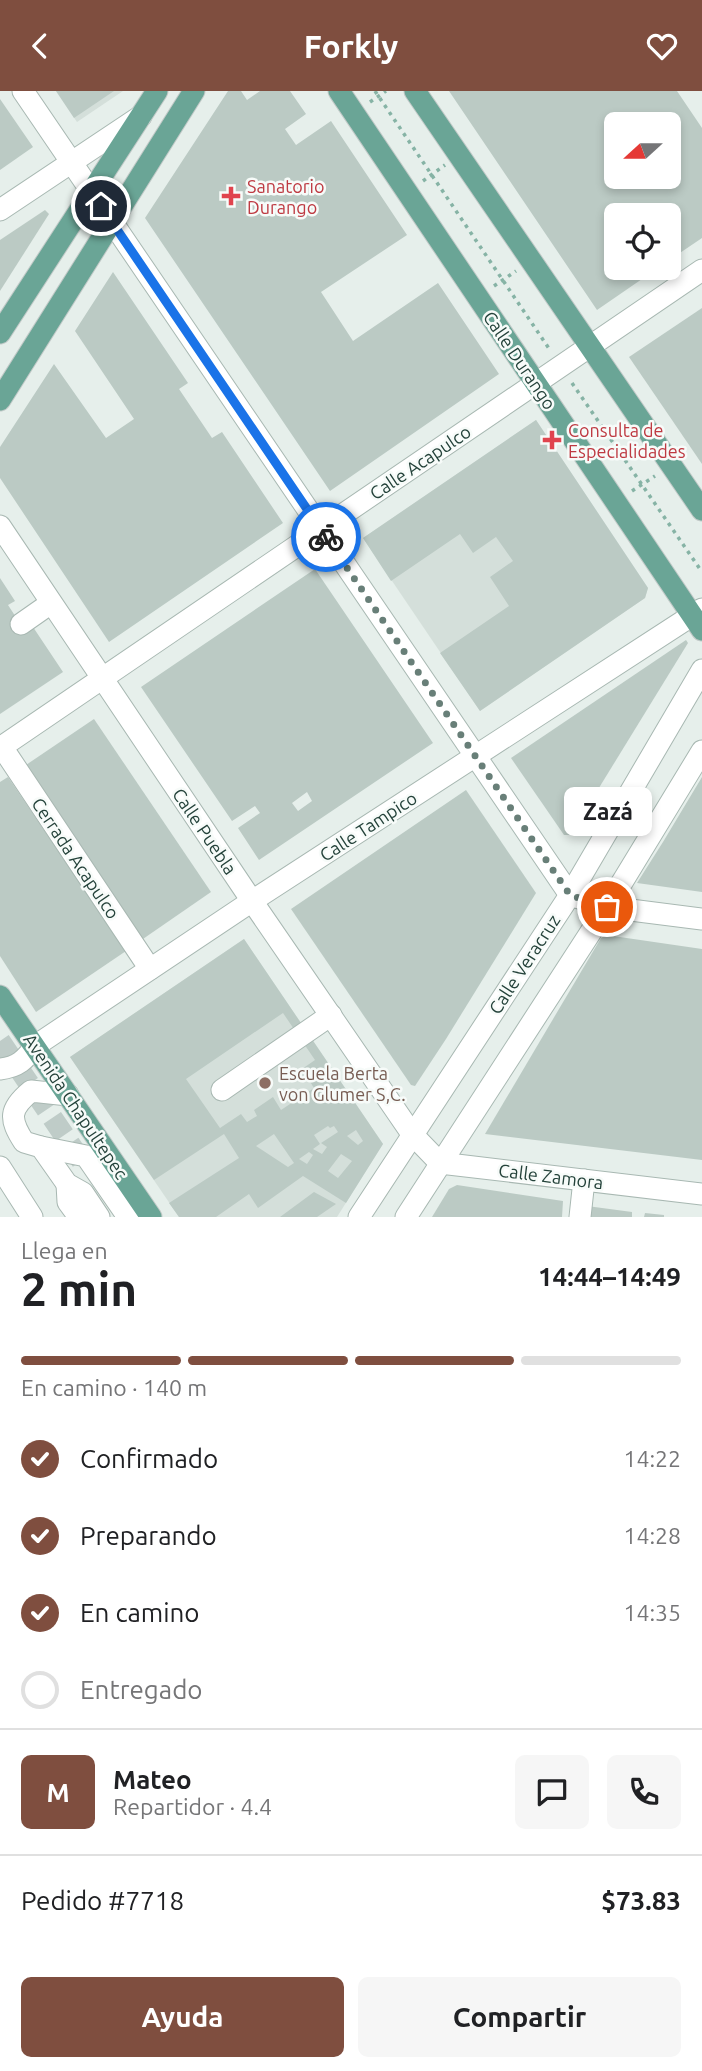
<!DOCTYPE html>
<html lang="es">
<head>
<meta charset="utf-8">
<style>
  body { margin:0; font-family:Ubuntu,sans-serif; background:#f6f6f6; color:#202124; height:100vh; display:flex; flex-direction:column; font-size:26px; white-space:nowrap }
  * { box-sizing:border-box; margin:0 }
  p { font-size:23px; color:#757577 }
  .icon { flex:none; width:38px; height:38px; fill:none; stroke:currentColor; stroke-width:2; stroke-linecap:round; stroke-linejoin:round }
  .map { position:relative; height:1126px; overflow:hidden }
  .sheet { display:flex; flex-direction:column; background:#fff; flex:1 }
  .sheet>* { flex:none }
  .needle { width:46px; rotate:249deg }
  .tools { position:absolute; left:604px; top:21px; display:grid; gap:14px }
  .tools a { display:grid; place-items:center; width:77px; height:77px; border-radius:10px; background:#fff; box-shadow:0 4px 10px #0003; font-size:35px }
  .pin { position:absolute; display:grid; place-items:center; width:60px; height:60px; color:#fff; margin:-30px; border:4px solid #fff; border-radius:50%; box-shadow:0 2px 7px #0007 }
  .courier { position:absolute; display:grid; place-items:center; width:70px; height:70px; margin:-35px; border:5px solid #1a73e8; border-radius:50%; background:#fff; color:#222; box-shadow:0 2px 9px #0007 }
  .bubble { position:absolute; height:49px; border-radius:10px; background:#fff; box-shadow:0 4px 10px #0003; font-size:23px; font-weight:700; line-height:49px; text-align:center }
  .headline em { font-style:normal; font-weight:700 }
  .headline div { display:flex; flex-direction:column-reverse }
  .headline { display:flex; align-items:center; justify-content:space-between; height:119px; padding:0 21px }
  h1 { font-size:46px; font-weight:700; line-height:52px }
  .bar { display:grid; grid-template-columns:repeat(4,1fr); gap:10px 7px; align-content:center; height:84px; padding:0 21px }
  .bar i { height:9px; border-radius:5px; background:#e0e0e0 }
  .bar .current { background:#7f4e3f }
  .bar p { grid-column:span 4 }
  .line { display:flex; align-items:center; gap:18px; padding:0 21px; border-top:2px solid #e0e0e0 }
  .line div { flex:1 }
  .round { display:grid; place-items:center; flex:none; width:74px; height:74px; border-radius:10px; background:#f6f6f6 }
  ol { padding:0 21px; list-style:none }
  li { display:flex; align-items:center; gap:21px; height:77px }
  li p { margin-inline-start:auto }
  li .icon { padding:7px; border-radius:50%; background:#7f4e3f; color:#fff; stroke-width:4 }
  li:last-child { color:#757577 }
  li i { width:38px; height:38px; border:4px solid #e0e0e0; border-radius:50% }
  .action { display:flex; gap:14px; margin-top:auto; padding:14px 21px }
  .action a { flex:1; height:80px; border-radius:10px; background:#7f4e3f; color:#fff; font-size:28px; font-weight:700; line-height:80px; text-align:center }
  .action a+a { background:#f6f6f6; color:#202124 }
  header { display:flex; justify-content:space-between; align-items:center; height:91px; padding:0 21px; background:#7f4e3f; color:#fff; font-size:32px; font-weight:700 }
  .map>svg:first-child { display:block }
</style>
</head>
<body>
<header><svg class="icon" aria-label="back" viewBox="0 0 24 24"><path d="M15 5l-7 7 7 7"/></svg>Forkly<svg class="icon" aria-label="heart" viewBox="0 0 24 24"><path d="M12 20l-8-8c-3-5 5-10 8-4 3-6 11-1 8 4z"/></svg></header>
<div class="map">
<svg width="702" height="1126" viewBox="0 0 702 1126">
  <rect width="100%" height="100%" fill="#e6efeb"/>
  <g fill="#d4dfda">
    <path d="M56 0H123L77 31Z"/>
    <path d="M536 329 648 497 645 507 480 620 363 447Z"/>
    <path d="M244 848 383 1053 337 1126H179L70 966Z"/>
  </g>
  <g fill="#bbcac4" fill-rule="evenodd">
    <path d="M56 0H114L74 27Z"/>
    <path d="M228 0H241L247 9 260 0H290L306 23 285 38 296 54 331 30 407 144 321 201 353 250 438 192 499 283 330 400 145 127Z"/>
    <path d="M449 0H677L702 37V147L668 170V124H616V177H658L597 219ZM616 33H668V86H616Z"/>
    <path d="M0 8 33 56 0 79Z"/>
    <path d="M45 119 49 123 0 200V149Z"/>
    <path d="M113 181 188 292 179 298 212 347 222 341 283 432 109 551 0 387V356L54 273 106 347 134 328 75 240Z"/>
    <path d="M702 217V373L629 266Z"/>
    <path d="M536 329 648 497 645 507 480 620 440 562 509 515 490 486 513 470 496 446 473 462 460 443 391 490 363 447Z"/>
    <path d="M315 478 433 652 259 769 238 737 260 722 255 715 232 730 141 596ZM307 701 312 710 298 720 292 712Z"/>
    <path d="M0 487 15 510 8 514 23 537 31 533 63 581 0 623Z"/>
    <path d="M686 549 688 552 570 744H564L511 667Z"/>
    <path d="M94 628 211 801 140 850 23 676Z"/>
    <path d="M8 686 126 860 36 921 0 865V691Z"/>
    <path d="M702 686V801L637 792 663 751Z"/>
    <path d="M466 699 536 802 446 948 415 995 411 994 291 818Z"/>
    <path d="M606 844 702 858V1069L485 1043 601 847Z"/>
    <path d="M244 848 383 1053 346 1112 303 1085 258 1117 249 1103 216 1126H179L169 1112 239 1067 224 1043 154 1089 70 966ZM283 922 315 969 302 978 314 997 281 1019 273 1006 254 1019 257 1025 247 1031 241 1023 220 1037 186 988ZM328 1035 330 1037 334 1035 338 1041 321 1052 327 1056 322 1063 313 1058 320 1053 314 1044ZM356 1039 363 1050 358 1054 347 1045ZM274 1043 294 1072 288 1076 256 1055ZM309 1061 313 1064 307 1073 299 1068ZM341 1063 352 1070 338 1087 328 1080Z"/>
    <path d="M457 1094 563 1110 562 1126H432L449 1098Z"/>
    <path d="M314 1101 336 1113 317 1126H280Z"/>
    <path d="M587 1115 632 1121V1126H586Z"/>
    <path d="M645 1122 664 1124V1126H644Z"/>
  </g>
  <g fill="none" stroke-linecap="round" stroke-linejoin="round">
    <path stroke="#bfccc8" stroke-width="21" stroke-dasharray="21 10" stroke-linecap="butt" d="M0 950 85 1075"/>
    <defs>
      <g id="minor">
        <path d="M23 0 570 804 607 816 702 828"/>
        <path d="M0 119 141 25"/>
        <path d="M0 435 252 810 412 1043 440 1072 702 1103"/>
        <path d="M21 533 51 512"/>
        <path d="M2 656 150 878"/>
        <path d="M0 657 702 179"/>
        <path d="M0 978C18 976 25 969 35 955L252 810 702 518"/>
        <path d="M222 999 331 924"/>
        <path d="M68 1004 31 1000C9 1018 9 1028 24 1051L41 1056 67 1093 83 1102 99 1126"/>
        <path d="M41 1056 86 1065 128 1126"/>
        <path d="M0 1076 32 1126"/>
        <path d="M67 1093 68 1111 79 1126"/>
        <path d="M359 1126 570 804 702 579"/>
        <path d="M406 1126 607 816 702 660"/>
        <path d="M580 1126 584 1089"/>
      </g>
      <g id="major">
        <path d="M339 0 702 539"/>
        <path d="M415 0 702 419"/>
        <path d="M0 242 157 0"/>
        <path d="M0 309 194 0"/>
        <path d="M0 905 151 1126"/>
      </g>
    </defs>
    <use href="#minor" stroke="#a8b8b2" stroke-width="23"/>
    <use href="#major" stroke="#c2cac8" stroke-width="23"/>
    <g stroke="#86b3a5" stroke-width="3.5" stroke-dasharray="3.5 5" stroke-linecap="butt">
      <path d="M375 0 550 259"/>
      <path d="M370 11 386 0"/>
      <path d="M423 90 445 74"/>
      <path d="M494 195 516 180"/>
      <path d="M572 292 702 481"/>
      <path d="M632 400 655 385"/>
    </g>
    <use href="#minor" stroke="#fff" stroke-width="21"/>
    <use href="#major" stroke="#6aa596" stroke-width="21"/>
  </g>
  <g fill="none" stroke-linecap="round" stroke-linejoin="round">
    <path stroke="#687f78" stroke-width="7" stroke-dasharray="0 12.6" d="M326 446 570 804 607 816"/>
    <path stroke="#1a73e8" stroke-width="9" d="M101 115 326 446"/>
  </g>
  <g fill="#e0444e" stroke="#f7fbf9" stroke-width="2.5">
    <path d="M227.5 94.5h7v7h7v7h-7v7h-7v-7h-7v-7h7z"/>
    <path d="M548.5 338.5h7v7h7v7h-7v7h-7v-7h-7v-7h7z"/>
  </g>
  <circle fill="#8d6e63" stroke="#f7fbf9" stroke-width="2.5" cx="265" cy="992" r="7"/>
  <g text-anchor="middle" dominant-baseline="central" stroke-width="5" stroke-linejoin="round" paint-order="stroke">
    <g font-size="18" fill="#be3a42" stroke="#f7fbf9" text-anchor="start">
      <text x="247" y="95">Sanatorio<tspan x="247" dy="21">Durango</tspan></text>
      <text x="568" y="339">Consulta de<tspan x="568" dy="21">Especialidades</tspan></text>
    </g>
    <g font-size="18" fill="#24423a" stroke="#f7fbf9">
      <text transform="translate(520 269) rotate(56)">Calle Durango</text>
      <text transform="translate(420 371) rotate(-34)">Calle Acapulco</text>
      <text transform="translate(368 735) rotate(-33)">Calle Tampico</text>
      <text transform="translate(205 740) rotate(56)">Calle Puebla</text>
      <text transform="translate(76 767) rotate(56)">Cerrada Acapulco</text>
      <text transform="translate(524 873) rotate(-57)">Calle Veracruz</text>
      <text transform="translate(76 1015) rotate(56)">Avenida Chapultepec</text>
      <text transform="translate(551 1085) rotate(7)">Calle Zamora</text>
    </g>
    <g font-size="18" fill="#785e54" stroke="#f7fbf9" text-anchor="start">
      <text x="279" y="982">Escuela Berta<tspan x="279" dy="21">von Glumer S,C.</tspan></text>
    </g>
  </g>
</svg>
<div class="tools">
<a><svg class="needle" viewBox="-14 -14 28 28"><path d="M0-13l5 13h-10z" fill="#e53935"/><path d="M0 13l5-13h-10z" fill="#757577"/></svg></a>
<a><svg class="icon" aria-label="locate" viewBox="0 0 24 24"><circle cx="12" cy="12" r="6"/><path d="M12 2v4M12 18v4M2 12h4M18 12h4"/></svg></a>
</div>
<div class="pin" style="left:607px;top:816px;background:#ea580c"><svg class="icon" aria-label="bag" viewBox="0 0 24 24"><path d="M5 8h14l-1 12H6zM9 8a3 3 0 0 1 6 0"/></svg></div>
<div class="pin" style="left:101px;top:115px;background:#1f2937"><svg class="icon" aria-label="home" viewBox="0 0 24 24"><path d="M3 11l9-7 9 7M6 9v11h12V9"/></svg></div>
<div class="courier" style="left:326px;top:446px"><svg class="icon" aria-label="bike" viewBox="0 0 24 24"><circle cx="6" cy="16" r="4"/><circle cx="18" cy="16" r="4"/><path d="M6 16l4-8h5l3 8M10 8l3 8H6M13 5h3"/></svg></div>
<div class="bubble" style="left:564px;top:696px;width:88px">Zazá</div>
</div>
<section class="sheet">
<div class="headline"><div><h1>2 min</h1><p>Llega en</p></div><em>14:44–14:49</em></div>
<div class="bar"><i class="current"></i><i class="current"></i><i class="current"></i><i></i><p>En camino · 140 m</p></div>
<ol>
<li><svg class="icon" aria-label="check" viewBox="0 0 24 24"><path d="M5 12l5 5 9-10"/></svg>Confirmado<p>14:22</p></li>
<li><svg class="icon" aria-label="check" viewBox="0 0 24 24"><path d="M5 12l5 5 9-10"/></svg>Preparando<p>14:28</p></li>
<li><svg class="icon" aria-label="check" viewBox="0 0 24 24"><path d="M5 12l5 5 9-10"/></svg>En camino<p>14:35</p></li>
<li><i></i>Entregado</li>
</ol>
<div class="line" style="height:126px"><b class="round" style="background:#7f4e3f;color:#fff">M</b><div><b>Mateo</b><p>Repartidor · 4.4</p></div><a class="round"><svg class="icon" aria-label="chat" viewBox="0 0 24 24"><path d="M4 5h16v11H9l-5 4z"/></svg></a><a class="round"><svg class="icon" aria-label="phone" viewBox="0 0 24 24"><path d="M5 4h4l2 5-3 2q2 4 5 5l2-3 5 2v4C11 20 4 13 5 4z"/></svg></a></div>
<div class="line" style="height:91px"><div>Pedido #7718</div><b>$73.83</b></div>
<div class="action"><a>Ayuda</a><a>Compartir</a></div>
</section>
</body>
</html>
